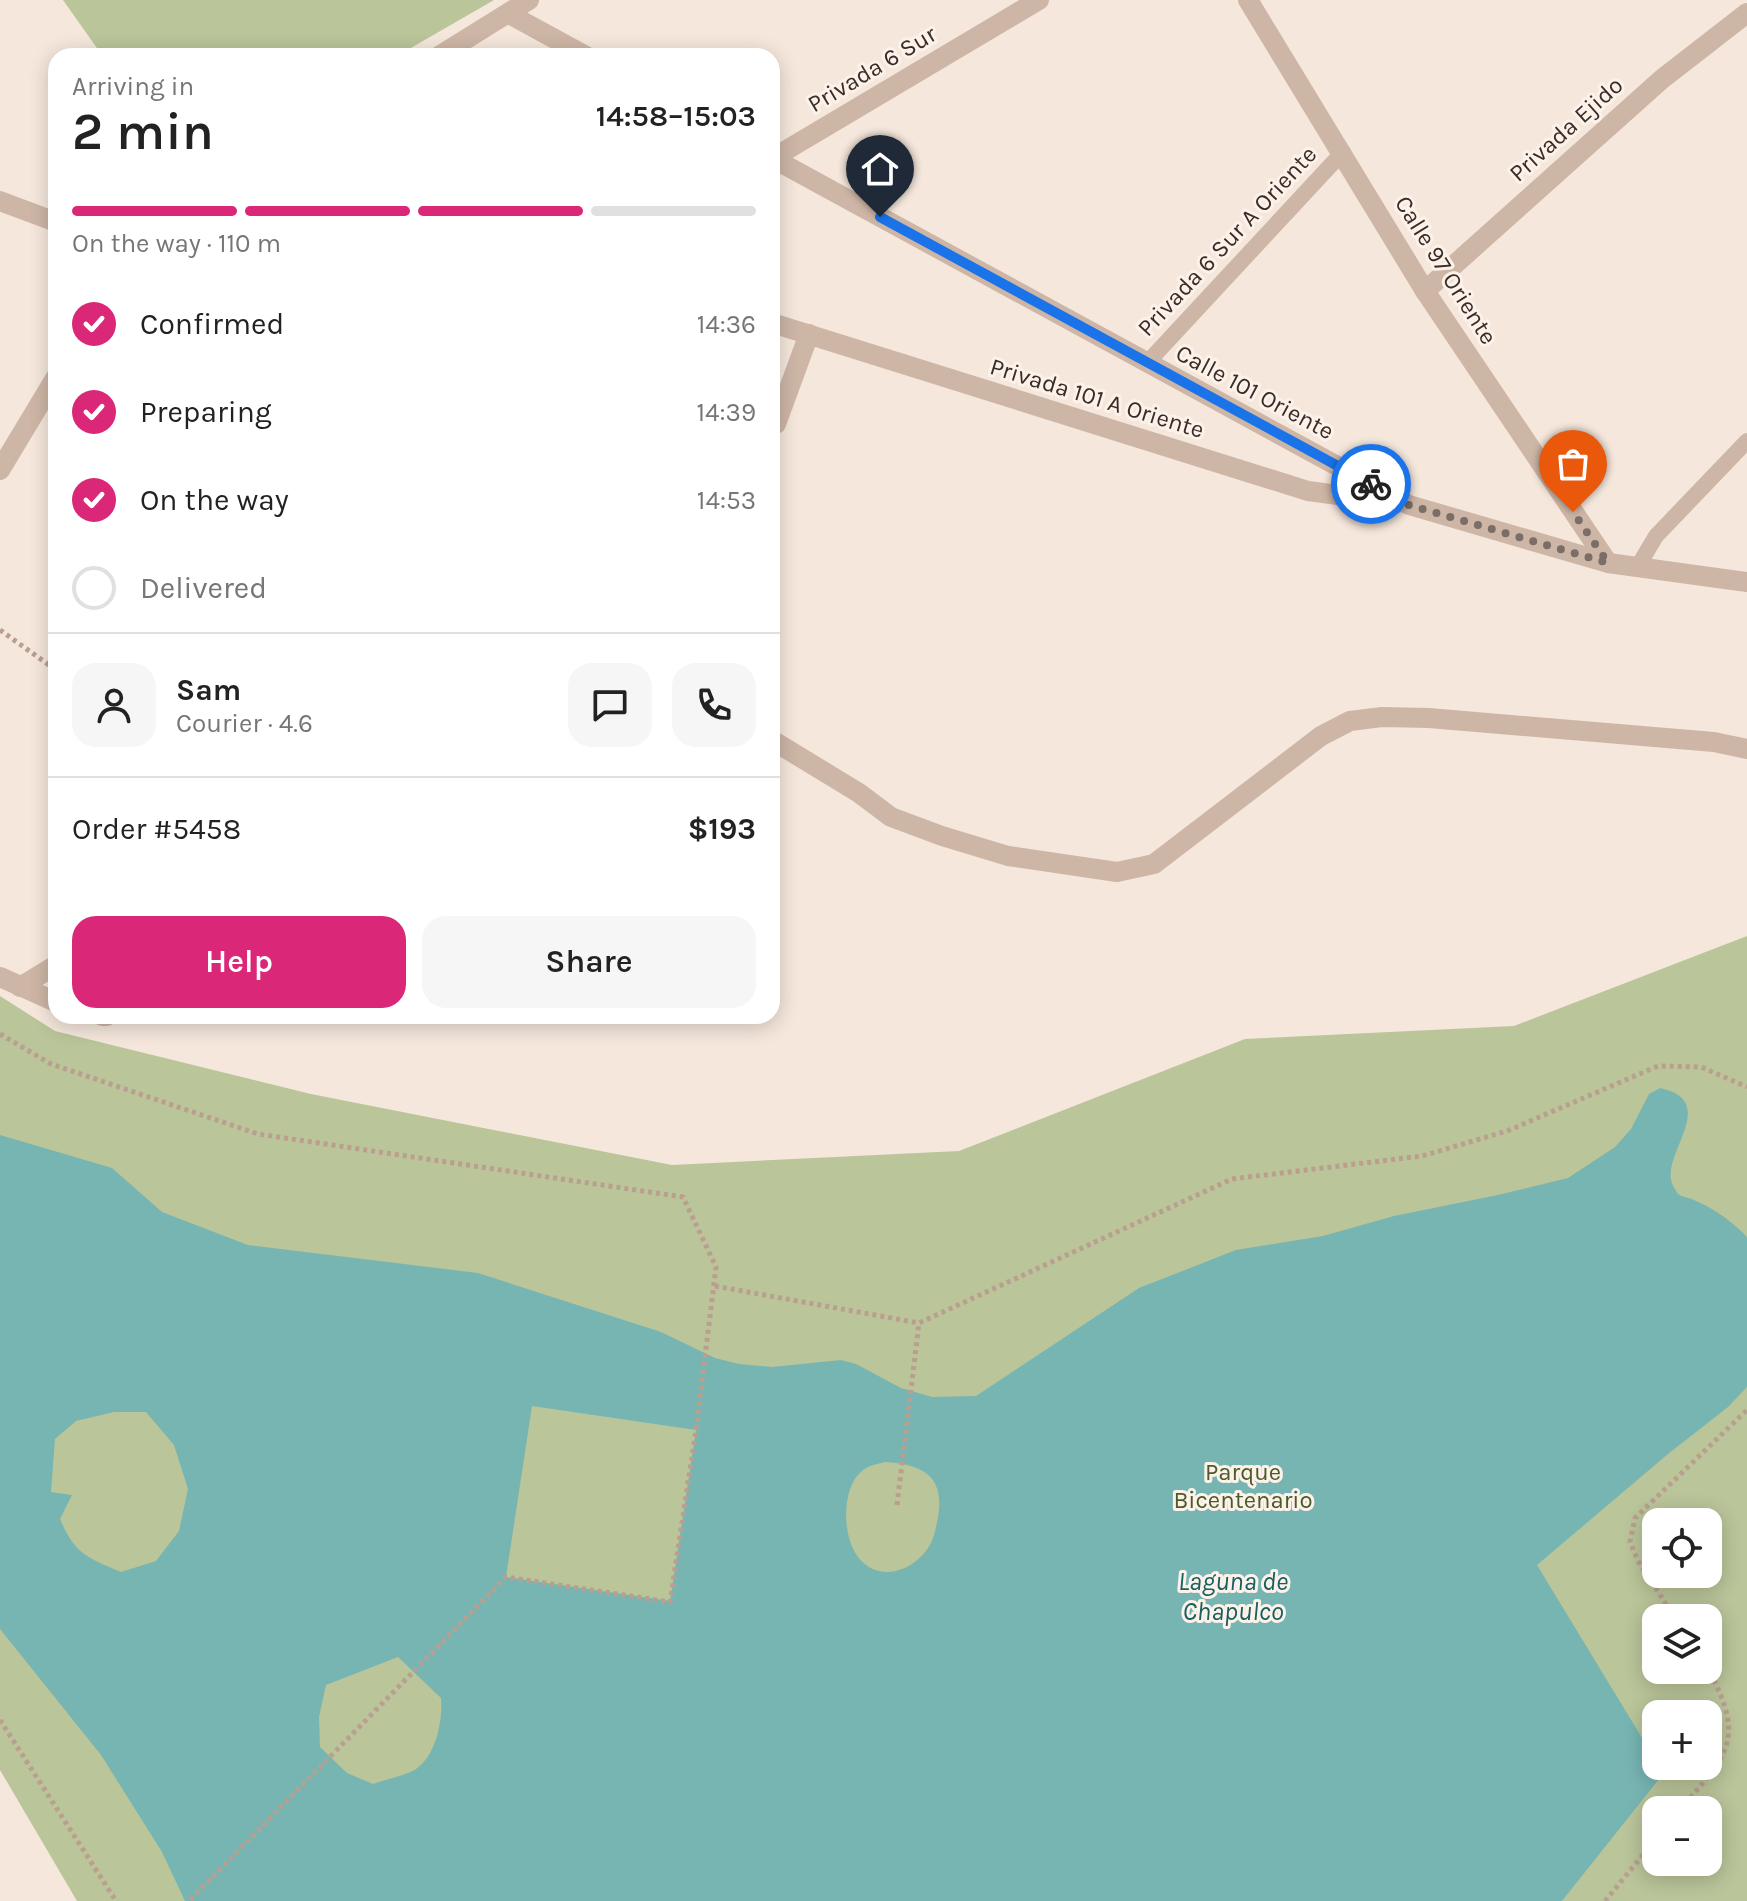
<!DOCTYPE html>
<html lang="en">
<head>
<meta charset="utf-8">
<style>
  body { margin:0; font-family:Karla,sans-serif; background:#f6f6f6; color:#222; height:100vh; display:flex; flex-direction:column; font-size:30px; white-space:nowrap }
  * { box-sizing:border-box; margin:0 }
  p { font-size:26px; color:#767676 }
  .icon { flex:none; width:44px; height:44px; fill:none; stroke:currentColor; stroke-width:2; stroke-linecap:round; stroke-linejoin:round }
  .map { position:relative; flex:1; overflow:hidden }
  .panel { position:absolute; left:48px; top:48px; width:732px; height:976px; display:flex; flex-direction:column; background:#fff; border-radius:24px; box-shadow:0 4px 20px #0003 }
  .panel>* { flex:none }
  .controls { position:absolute; left:1642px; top:1508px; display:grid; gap:16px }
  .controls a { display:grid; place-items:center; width:80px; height:80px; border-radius:16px; background:#fff; box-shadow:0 4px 20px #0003; font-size:40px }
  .pin { position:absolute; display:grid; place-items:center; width:68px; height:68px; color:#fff; margin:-82px -34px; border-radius:50% 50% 50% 0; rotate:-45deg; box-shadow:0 0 8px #0007 }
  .pin .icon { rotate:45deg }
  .courier { position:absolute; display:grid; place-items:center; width:80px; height:80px; margin:-40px; border:6px solid #1a73e8; border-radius:50%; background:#fff; color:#222; box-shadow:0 2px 10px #0007 }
  .headline em { font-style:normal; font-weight:600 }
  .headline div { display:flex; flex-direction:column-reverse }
  .headline { display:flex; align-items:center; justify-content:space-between; height:136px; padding:0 24px }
  h1 { font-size:52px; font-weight:600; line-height:60px }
  .bar { display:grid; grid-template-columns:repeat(4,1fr); gap:12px 8px; align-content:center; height:96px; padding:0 24px }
  .bar i { height:10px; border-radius:6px; background:#e0e0e0 }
  .bar .selected { background:#db2777 }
  .bar p { grid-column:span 4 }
  .line { display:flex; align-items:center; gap:20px; padding:0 24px; border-top:2px solid #e0e0e0 }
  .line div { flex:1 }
  .round { display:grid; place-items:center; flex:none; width:84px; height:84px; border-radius:24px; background:#f6f6f6 }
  ol { padding:0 24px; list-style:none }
  li { display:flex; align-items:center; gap:24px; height:88px }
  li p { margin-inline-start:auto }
  li .icon { padding:8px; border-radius:50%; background:#db2777; color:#fff; stroke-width:4 }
  li:last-child { color:#767676 }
  li i { width:44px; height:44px; border:4px solid #e0e0e0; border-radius:50% }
  .cta { display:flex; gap:16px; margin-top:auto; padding:16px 24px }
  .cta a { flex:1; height:92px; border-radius:24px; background:#db2777; color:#fff; font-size:32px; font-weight:600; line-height:92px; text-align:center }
  .cta a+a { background:#f6f6f6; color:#222 }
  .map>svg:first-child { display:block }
</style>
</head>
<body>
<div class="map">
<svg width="1747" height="1901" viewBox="0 0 1747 1901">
  <rect width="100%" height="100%" fill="#f5e7dc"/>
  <g fill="#bac59a" fill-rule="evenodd">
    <path d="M63 0H494L397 56H136L99 51Z"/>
    <path d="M1747 936V1901H77L0 1770V996L55 1031 311 1094 672 1165 959 1151 1245 1039 1514 1026ZM1656 1522H1708V1574H1656ZM1656 1618H1708V1670H1656ZM1656 1714H1708V1766H1656ZM1656 1810H1708V1862H1656Z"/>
  </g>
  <path fill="#77b5b3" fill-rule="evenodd" d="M1660 1088C1721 1101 1661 1154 1672 1183 1672 1184 1677 1193 1678 1194 1682 1197 1691 1198 1696 1201 1715 1209 1733 1222 1747 1237V1387L1728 1407 1668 1454 1537 1565 1656 1761V1766L1663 1774 1562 1901H185L162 1852 101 1755 0 1629V1135L112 1168 162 1212 248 1245 478 1273 661 1332 715 1358 739 1364 772 1367 841 1360 856 1364 901 1388 932 1397 976 1396 1139 1288 1236 1250 1323 1236 1394 1216 1498 1195 1568 1178 1615 1147 1631 1129 1649 1094ZM532 1406 696 1430 670 1601 506 1577ZM114 1412H146L174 1445 188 1489 179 1531 156 1561 121 1572C86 1557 75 1554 60 1519L72 1495 51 1492 55 1439 76 1421ZM885 1462C935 1465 948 1485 934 1535 925 1566 882 1588 858 1557 842 1536 841 1488 862 1471 869 1465 877 1464 885 1462ZM398 1657 441 1698C443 1720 436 1756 416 1769 405 1776 386 1779 373 1784L347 1773 320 1747 319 1717 326 1685Z"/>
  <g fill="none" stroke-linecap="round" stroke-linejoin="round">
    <g stroke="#ba9f90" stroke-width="5" stroke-dasharray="4 4" stroke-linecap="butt">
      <path d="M0 630 56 670"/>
      <path d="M0 1034 51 1064 258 1134 683 1197 716 1267 696 1430 670 1602 506 1577 189 1901"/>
      <path d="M715 1286 919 1323 1232 1179 1422 1156 1507 1131 1658 1066 1701 1067 1747 1087"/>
      <path d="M897 1505 919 1323"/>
      <path d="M1675 1618 1638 1561 1630 1542 1635 1518 1747 1410"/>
      <path d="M0 1720 116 1901"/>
      <path d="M1680 1810C1727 1754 1747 1741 1708 1669"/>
      <path d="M1605 1901 1656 1839"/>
    </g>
    <g stroke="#ceb6a6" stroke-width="16">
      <path d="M1147 363 1343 152"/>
      <path d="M1637 568 1656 536 1747 441"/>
    </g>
    <g stroke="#ceb6a6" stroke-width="20">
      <path d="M1248 0 1425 291 1608 563"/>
      <path d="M509 14 586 56"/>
      <path d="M439 56 529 0"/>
      <path d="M772 158 1409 505 1608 563 1747 582"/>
      <path d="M773 158 1039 0"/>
      <path d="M0 201 56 222"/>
      <path d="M1425 291 1662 79 1747 13"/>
      <path d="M772 323 1308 491 1397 503"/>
      <path d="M776 424 809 334"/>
      <path d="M0 470 56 377"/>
      <path d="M772 740 859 793 891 817 942 836 1008 856 1117 872 1154 864 1321 736 1350 721 1382 717 1429 718 1714 742 1747 749"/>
      <path d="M0 977 56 1002"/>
      <path d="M20 987 56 965"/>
      <path d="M102 1016H107"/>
    </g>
  </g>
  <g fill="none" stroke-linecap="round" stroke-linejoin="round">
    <path stroke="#7b6d67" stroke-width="8" stroke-dasharray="0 14.4" d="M1371 484 1409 505 1608 563 1573 512"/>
    <path stroke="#1a73e8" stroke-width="10" d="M880 217 1371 484"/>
  </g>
  <g text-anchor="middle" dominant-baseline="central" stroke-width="6" stroke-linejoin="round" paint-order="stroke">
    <g font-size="24" fill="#3a2c28" stroke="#fcf2e9">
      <text transform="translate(872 69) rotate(-31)">Privada 6 Sur</text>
      <text transform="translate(1566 129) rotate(-42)">Privada Ejido</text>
      <text transform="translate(1227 241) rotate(-47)">Privada 6 Sur A Oriente</text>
      <text transform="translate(1446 270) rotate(58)">Calle 97 Oriente</text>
      <text transform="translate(1255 392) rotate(28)">Calle 101 Oriente</text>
      <text transform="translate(1097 398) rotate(17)">Privada 101 A Oriente</text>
    </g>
    <g font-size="24" fill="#4b5b29" stroke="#fcf2e9">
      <text x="1243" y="1472">Parque<tspan x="1243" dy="28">Bicentenario</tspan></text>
    </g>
    <g font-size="26" font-style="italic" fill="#186060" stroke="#fcf2e9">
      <text x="1233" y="1581">Laguna de<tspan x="1233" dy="30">Chapulco</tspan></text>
    </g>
  </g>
</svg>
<div class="controls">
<a><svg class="icon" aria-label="locate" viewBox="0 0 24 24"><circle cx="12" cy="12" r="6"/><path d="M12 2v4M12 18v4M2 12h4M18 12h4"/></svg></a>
<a><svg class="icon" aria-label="layers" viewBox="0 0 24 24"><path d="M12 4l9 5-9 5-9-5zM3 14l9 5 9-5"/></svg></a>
<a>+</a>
<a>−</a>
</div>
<div class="pin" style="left:1573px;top:512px;background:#ea580c"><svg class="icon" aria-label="bag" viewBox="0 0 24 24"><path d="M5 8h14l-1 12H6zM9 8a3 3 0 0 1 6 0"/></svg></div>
<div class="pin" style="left:880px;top:217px;background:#1f2937"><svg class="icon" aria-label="home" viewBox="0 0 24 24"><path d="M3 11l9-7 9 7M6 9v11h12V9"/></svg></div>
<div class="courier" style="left:1371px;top:484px"><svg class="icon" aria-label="bike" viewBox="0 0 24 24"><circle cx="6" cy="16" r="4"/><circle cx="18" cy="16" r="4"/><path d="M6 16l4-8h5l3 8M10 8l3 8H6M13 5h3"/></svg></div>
<section class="panel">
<div class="headline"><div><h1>2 min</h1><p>Arriving in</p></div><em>14:58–15:03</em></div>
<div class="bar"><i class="selected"></i><i class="selected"></i><i class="selected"></i><i></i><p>On the way · 110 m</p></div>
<ol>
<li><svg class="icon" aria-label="check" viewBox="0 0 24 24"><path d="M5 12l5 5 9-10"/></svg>Confirmed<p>14:36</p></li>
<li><svg class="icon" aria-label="check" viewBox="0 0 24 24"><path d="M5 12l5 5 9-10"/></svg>Preparing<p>14:39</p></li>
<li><svg class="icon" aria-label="check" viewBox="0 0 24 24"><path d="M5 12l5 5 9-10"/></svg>On the way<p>14:53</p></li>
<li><i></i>Delivered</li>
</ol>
<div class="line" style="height:144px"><a class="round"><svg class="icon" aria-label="person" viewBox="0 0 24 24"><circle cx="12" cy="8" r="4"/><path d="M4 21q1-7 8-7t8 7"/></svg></a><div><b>Sam</b><p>Courier · 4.6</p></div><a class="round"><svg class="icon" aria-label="chat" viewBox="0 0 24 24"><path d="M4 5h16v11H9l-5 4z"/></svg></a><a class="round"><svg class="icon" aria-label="phone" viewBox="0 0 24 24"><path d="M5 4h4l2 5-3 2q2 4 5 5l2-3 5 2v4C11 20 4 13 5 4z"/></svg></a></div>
<div class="line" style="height:104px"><div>Order #5458</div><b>$193</b></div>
<div class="cta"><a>Help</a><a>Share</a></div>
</section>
</div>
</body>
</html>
